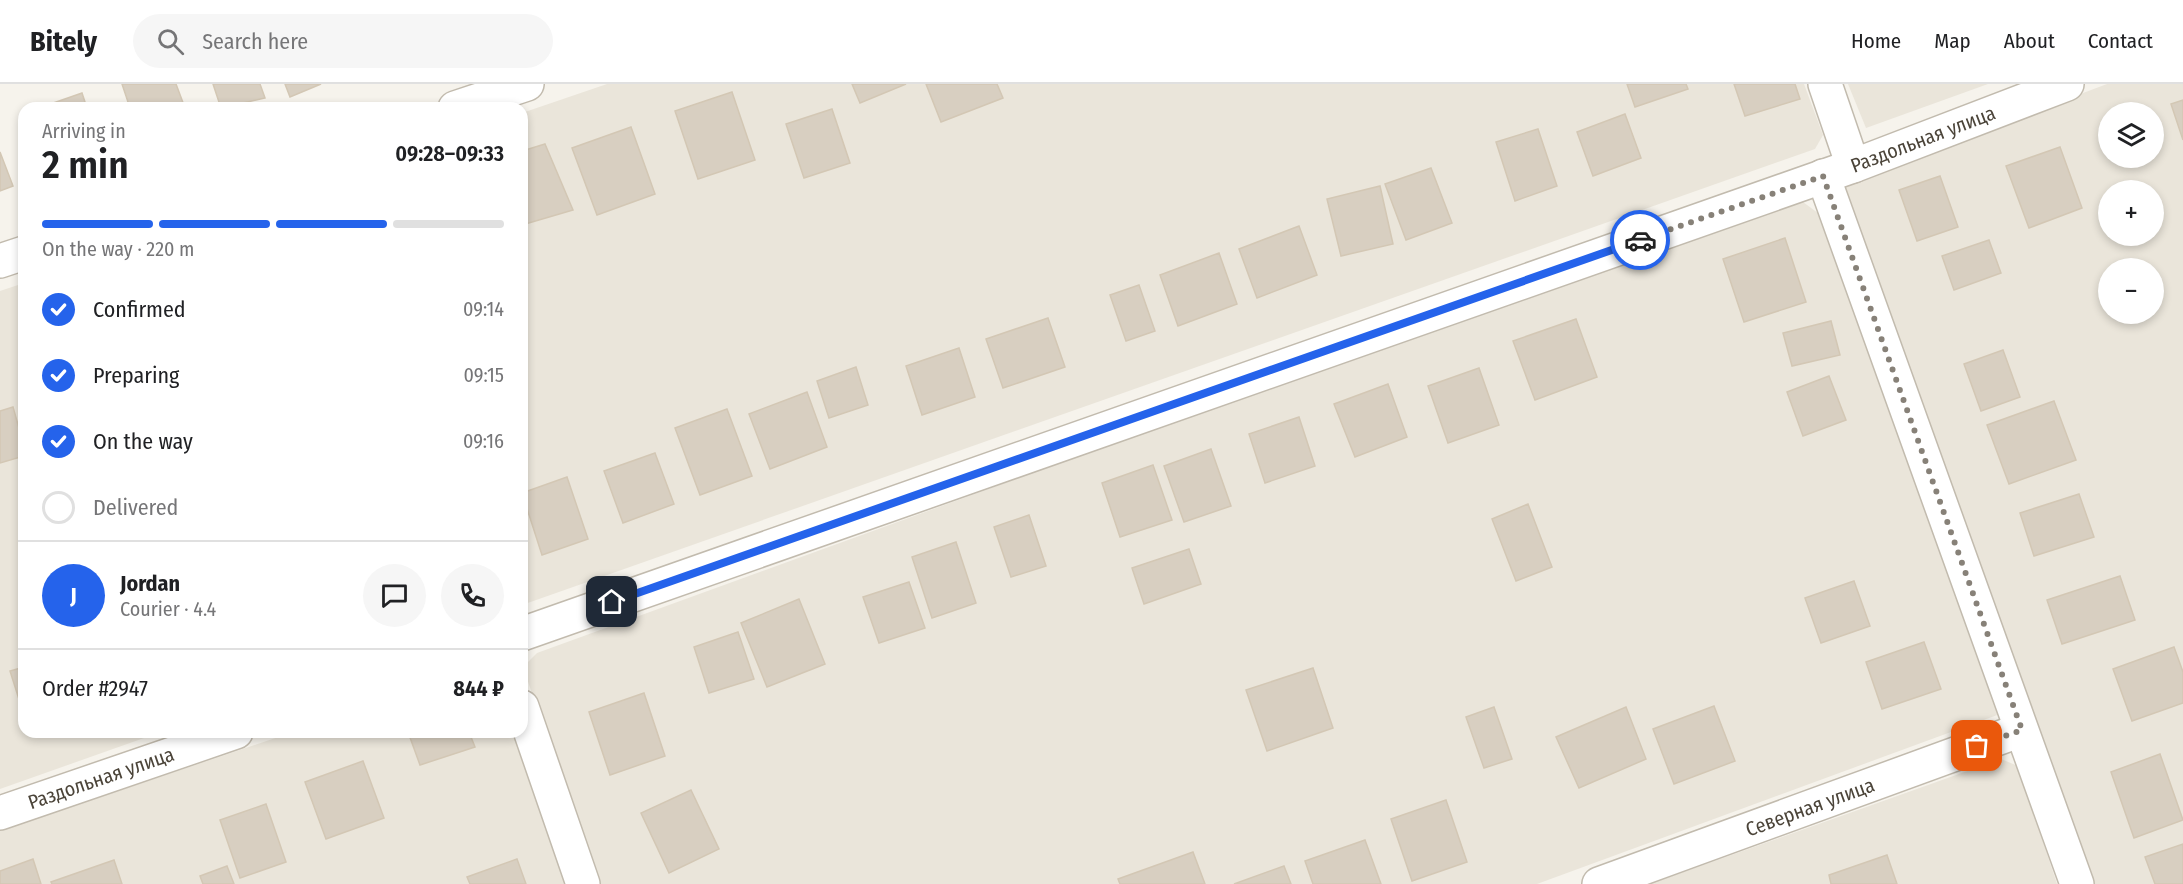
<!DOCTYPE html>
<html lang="en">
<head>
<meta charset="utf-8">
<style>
  body { margin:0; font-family:"Fira Sans Condensed",sans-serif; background:#f6f6f6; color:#202124; height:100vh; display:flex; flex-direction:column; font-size:22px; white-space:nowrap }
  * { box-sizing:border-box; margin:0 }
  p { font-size:20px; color:#757577 }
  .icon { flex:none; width:33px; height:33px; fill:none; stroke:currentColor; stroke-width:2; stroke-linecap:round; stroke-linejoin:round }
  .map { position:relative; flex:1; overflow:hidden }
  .details { position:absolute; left:18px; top:18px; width:510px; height:636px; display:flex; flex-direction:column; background:#fff; border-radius:18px; box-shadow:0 3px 9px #0003 }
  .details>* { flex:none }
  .buttons { position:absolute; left:2098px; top:18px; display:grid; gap:12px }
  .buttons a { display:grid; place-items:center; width:66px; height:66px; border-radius:50%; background:#fff; box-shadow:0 3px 9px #0003; font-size:30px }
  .pin { position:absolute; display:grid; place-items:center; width:51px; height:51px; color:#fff; margin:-26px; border-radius:12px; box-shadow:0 3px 9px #0006 }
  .courier { position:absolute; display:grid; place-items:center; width:60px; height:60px; margin:-30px; border:4px solid #2563eb; border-radius:50%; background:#fff; color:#222; box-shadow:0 2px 8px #0007 }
  .summary em { font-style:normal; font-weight:600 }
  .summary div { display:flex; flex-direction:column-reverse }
  .summary { display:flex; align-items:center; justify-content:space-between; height:102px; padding:0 24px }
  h1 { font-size:39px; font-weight:600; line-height:45px }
  .bar { display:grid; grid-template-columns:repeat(4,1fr); gap:9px 6px; align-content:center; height:72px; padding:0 24px }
  .bar i { height:8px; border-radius:4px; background:#e0e0e0 }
  .bar .selected { background:#2563eb }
  .bar p { grid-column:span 4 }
  .line { display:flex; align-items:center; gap:15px; padding:0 24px; border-top:2px solid #e0e0e0 }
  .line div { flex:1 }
  .round { display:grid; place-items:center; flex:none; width:63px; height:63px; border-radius:32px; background:#f6f6f6 }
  ol { padding:0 24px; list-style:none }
  li { display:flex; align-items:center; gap:18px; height:66px }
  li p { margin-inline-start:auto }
  li .icon { padding:6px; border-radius:50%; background:#2563eb; color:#fff; stroke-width:4 }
  li:last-child { color:#757577 }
  li i { width:33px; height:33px; border:3px solid #e0e0e0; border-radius:50% }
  header { display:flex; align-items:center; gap:36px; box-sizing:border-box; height:84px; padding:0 30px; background:#fff; border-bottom:2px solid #e0e0e0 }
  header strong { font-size:28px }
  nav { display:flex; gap:33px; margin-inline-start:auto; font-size:21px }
  .search { width:420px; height:54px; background:#f6f6f6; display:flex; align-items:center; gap:15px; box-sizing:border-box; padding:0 21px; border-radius:33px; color:#757577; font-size:22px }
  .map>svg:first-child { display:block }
</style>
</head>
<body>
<header>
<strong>Bitely</strong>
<div class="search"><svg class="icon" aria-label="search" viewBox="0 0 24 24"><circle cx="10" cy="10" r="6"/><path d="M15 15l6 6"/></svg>Search here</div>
<nav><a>Home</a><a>Map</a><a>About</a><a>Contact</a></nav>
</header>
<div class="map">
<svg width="2183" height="800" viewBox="0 0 2183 800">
  <rect width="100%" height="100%" fill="#f6f3ec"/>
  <g fill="#eae5da" fill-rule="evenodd">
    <path d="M607 0H1804L1823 51 1815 65 522 521V29Z"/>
    <path d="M1848 0H1988L1866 44Z"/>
    <path d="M2107 0H2183V800H2092L1843 99ZM2109 28H2154V74H2109ZM2109 106H2154V152H2109ZM2109 184H2154V230H2109Z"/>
    <path d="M1803 118 1822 132 2000 630 1537 800H597L523 583 537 569 1773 120Z"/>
    <path d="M24 199V648H161L0 705V207Z"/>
    <path d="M293 648H513L568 800H0V747Z"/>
    <path d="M2001 675 2018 682 2057 800H1650Z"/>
  </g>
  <g fill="#d8cfc1" stroke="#d3c7b4" stroke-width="1.5">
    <path d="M122 0H176L185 24H130Z"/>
    <path d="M213 0H260L265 14 221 24Z"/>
    <path d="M285 0H321L290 13Z"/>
    <path d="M852 0H906L860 19Z"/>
    <path d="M926 0H997L1003 14 941 38Z"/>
    <path d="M1627 0H1686L1688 5 1635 23Z"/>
    <path d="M1734 0H1795L1800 15 1745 32Z"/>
    <path d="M732 8 755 76 698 95 675 27Z"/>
    <path d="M82 9 87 24H39Z"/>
    <path d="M2183 16V56L2171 20Z"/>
    <path d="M832 25 850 79 804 94 786 40Z"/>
    <path d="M1625 30 1641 74 1593 92 1577 48Z"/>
    <path d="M631 43 655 110 597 131 572 64Z"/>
    <path d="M1538 45 1557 102 1515 117 1496 58Z"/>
    <path d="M545 60 573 126 522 141V67Z"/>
    <path d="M2060 63 2082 124 2029 144 2006 82Z"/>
    <path d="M0 68 13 102 0 107Z"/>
    <path d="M1431 84 1452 139 1406 156 1385 100Z"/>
    <path d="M1940 92 1958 143 1917 157 1899 106Z"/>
    <path d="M1380 102 1393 160 1341 172 1327 115Z"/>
    <path d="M1299 142 1317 191 1257 214 1239 165Z"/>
    <path d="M1785 154 1806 218 1744 238 1723 175Z"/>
    <path d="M1989 156 2001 189 1954 206 1942 172Z"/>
    <path d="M1219 169 1237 220 1178 242 1160 191Z"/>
    <path d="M1139 201 1155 247 1126 257 1110 211Z"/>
    <path d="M1048 234 1065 283 1003 304 986 255Z"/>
    <path d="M1576 235 1597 293 1535 316 1513 257Z"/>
    <path d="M1831 237 1840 271 1792 282 1783 249Z"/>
    <path d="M959 264 975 313 922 331 906 282Z"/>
    <path d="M2003 266 2020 313 1981 327 1964 280Z"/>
    <path d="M856 283 868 321 829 334 817 297Z"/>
    <path d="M1479 284 1499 341 1448 359 1428 302Z"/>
    <path d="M1829 292 1846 336 1803 352 1787 308Z"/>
    <path d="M1388 300 1407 353 1355 373 1334 320Z"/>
    <path d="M807 308 827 363 770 385 749 330Z"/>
    <path d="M2054 317 2076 376 2009 400 1987 341Z"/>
    <path d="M13 323 24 362V372L0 379V327Z"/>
    <path d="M727 325 752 392 700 411 675 344Z"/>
    <path d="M1299 333 1315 382 1265 399 1249 350Z"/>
    <path d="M1211 365 1231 422 1184 438 1164 382Z"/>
    <path d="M655 369 674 420 623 439 604 387Z"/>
    <path d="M1153 381 1172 436 1120 453 1102 399Z"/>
    <path d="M567 393 588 455 542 471 522 409Z"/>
    <path d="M2079 410 2094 453 2034 472 2020 429Z"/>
    <path d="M1528 420 1552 483 1516 497 1492 435Z"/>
    <path d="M1029 431 1046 482 1011 493 994 443Z"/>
    <path d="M956 458 976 519 932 534 912 473Z"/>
    <path d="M1189 465 1201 500 1144 520 1132 484Z"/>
    <path d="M2120 492 2135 536 2062 560 2047 516Z"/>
    <path d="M1854 497 1870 542 1821 559 1805 514Z"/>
    <path d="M909 498 925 544 879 559 863 513Z"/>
    <path d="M799 515 825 580 767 603 741 539Z"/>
    <path d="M738 548 754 595 709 609 694 563Z"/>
    <path d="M1924 558 1941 605 1882 625 1866 578Z"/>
    <path d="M2174 563 2183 588V619L2132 637 2113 585Z"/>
    <path d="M24 583V631L10 587Z"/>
    <path d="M1313 584 1333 644 1267 667 1246 606Z"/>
    <path d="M644 609 665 672 610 691 589 628Z"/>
    <path d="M1714 622 1735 677 1674 700 1653 645Z"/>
    <path d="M1494 623 1512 675 1484 684 1466 633Z"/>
    <path d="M1626 623 1646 675 1579 704 1556 653Z"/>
    <path d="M408 648H469L475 663 420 681Z"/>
    <path d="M2160 670 2183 736 2134 754 2111 688Z"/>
    <path d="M363 677 384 734 326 755 305 698Z"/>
    <path d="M691 706 719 765 669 789 641 729Z"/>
    <path d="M1446 716 1467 778 1412 797 1391 735Z"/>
    <path d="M266 720 286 778 240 794 220 736Z"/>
    <path d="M1365 756 1381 800H1313L1305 777Z"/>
    <path d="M2183 760V800H2155L2145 773Z"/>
    <path d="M1193 768 1205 800H1120L1118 795Z"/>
    <path d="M1887 771 1897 800H1831L1829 791Z"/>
    <path d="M33 775 41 800H0V787Z"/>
    <path d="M517 775 526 800H470L467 793Z"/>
    <path d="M114 776 122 800H52L51 798Z"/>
    <path d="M227 782 234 800H203L200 792Z"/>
    <path d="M1284 782 1291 800H1234Z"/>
  </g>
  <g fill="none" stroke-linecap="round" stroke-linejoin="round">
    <defs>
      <g id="minor">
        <path d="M1825 0 1853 82"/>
        <path d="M455 24 527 0"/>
        <path d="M1823 92 2077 800"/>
        <path d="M0 177 24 169"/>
        <path d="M522 550 1853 82 2067 0"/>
        <path d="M522 623 583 800"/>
        <path d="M0 729 236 648"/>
        <path d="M1599 800 2021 646"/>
      </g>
    </defs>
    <use href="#minor" stroke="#c2bbae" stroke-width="36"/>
    <use href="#minor" stroke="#fff" stroke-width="33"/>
  </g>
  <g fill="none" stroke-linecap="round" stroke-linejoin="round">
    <path stroke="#878178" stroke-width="6" stroke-dasharray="0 10.8" d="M1640 156 1823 92 2022 646 1977 662"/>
    <path stroke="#2563eb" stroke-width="8" d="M612 518 1640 156"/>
  </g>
  <g text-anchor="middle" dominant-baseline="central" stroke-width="4.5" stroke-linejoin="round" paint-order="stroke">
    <g font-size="20" fill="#4b4439" stroke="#fff">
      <text transform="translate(1923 55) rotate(-21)">Раздольная улица</text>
      <text transform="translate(101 694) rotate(-19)">Раздольная улица</text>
      <text transform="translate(1810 723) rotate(-20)">Северная улица</text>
    </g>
  </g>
</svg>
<div class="buttons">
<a><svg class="icon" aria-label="layers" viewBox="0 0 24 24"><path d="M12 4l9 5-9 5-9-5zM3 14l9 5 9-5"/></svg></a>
<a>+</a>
<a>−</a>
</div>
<div class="pin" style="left:1977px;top:662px;background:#ea580c"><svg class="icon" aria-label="bag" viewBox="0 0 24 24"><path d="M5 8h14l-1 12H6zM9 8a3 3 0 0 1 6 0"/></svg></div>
<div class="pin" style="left:612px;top:518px;background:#1f2937"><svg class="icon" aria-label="home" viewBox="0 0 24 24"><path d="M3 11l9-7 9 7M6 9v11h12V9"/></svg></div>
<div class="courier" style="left:1640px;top:156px"><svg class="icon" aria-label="car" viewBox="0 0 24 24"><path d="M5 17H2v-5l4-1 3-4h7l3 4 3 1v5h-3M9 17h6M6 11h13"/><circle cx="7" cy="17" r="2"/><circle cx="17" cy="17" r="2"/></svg></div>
<section class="details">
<div class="summary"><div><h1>2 min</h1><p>Arriving in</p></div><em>09:28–09:33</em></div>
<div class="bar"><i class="selected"></i><i class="selected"></i><i class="selected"></i><i></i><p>On the way · 220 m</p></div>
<ol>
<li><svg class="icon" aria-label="check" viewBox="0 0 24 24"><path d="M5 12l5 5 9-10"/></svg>Confirmed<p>09:14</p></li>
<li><svg class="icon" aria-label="check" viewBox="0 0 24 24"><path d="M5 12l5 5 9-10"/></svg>Preparing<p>09:15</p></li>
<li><svg class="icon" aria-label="check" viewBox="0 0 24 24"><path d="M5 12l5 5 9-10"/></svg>On the way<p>09:16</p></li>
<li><i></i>Delivered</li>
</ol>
<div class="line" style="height:108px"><b class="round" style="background:#2563eb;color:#fff">J</b><div><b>Jordan</b><p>Courier · 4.4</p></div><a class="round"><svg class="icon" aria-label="chat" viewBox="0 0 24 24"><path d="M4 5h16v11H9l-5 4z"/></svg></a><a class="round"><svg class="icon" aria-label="phone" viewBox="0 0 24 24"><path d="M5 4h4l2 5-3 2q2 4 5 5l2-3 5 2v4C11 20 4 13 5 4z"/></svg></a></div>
<div class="line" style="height:78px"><div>Order #2947</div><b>844 ₽</b></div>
</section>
</div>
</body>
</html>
